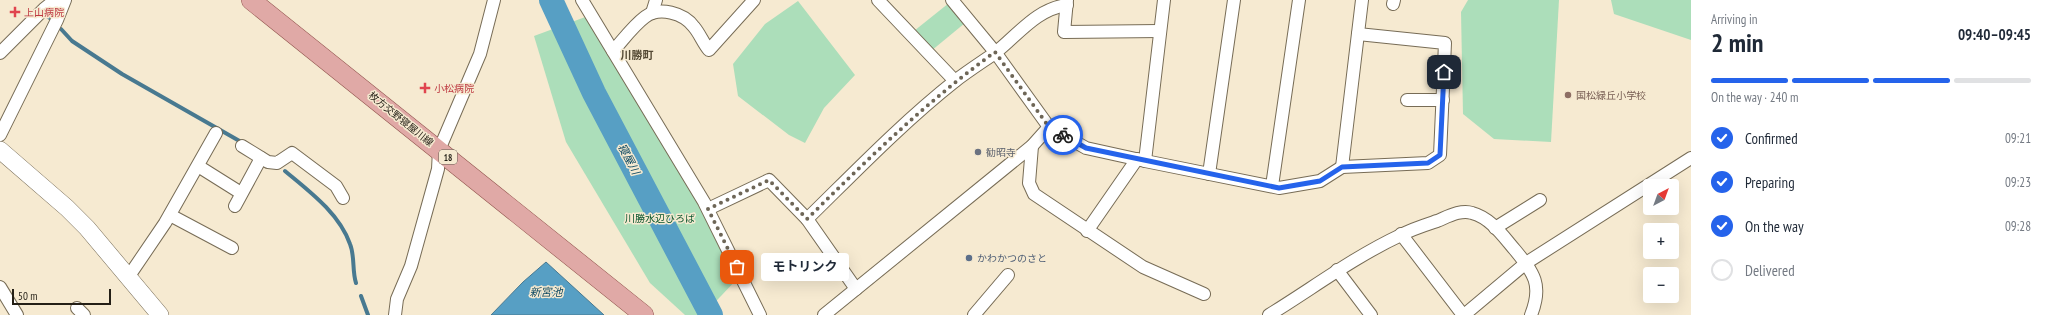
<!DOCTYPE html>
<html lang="en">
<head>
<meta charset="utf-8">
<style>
  body { margin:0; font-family:"PT Sans Narrow","Noto Sans JP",sans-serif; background:#f6f6f7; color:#1f2937; height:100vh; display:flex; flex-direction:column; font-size:15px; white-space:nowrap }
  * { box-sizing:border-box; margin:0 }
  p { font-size:13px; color:#747a83 }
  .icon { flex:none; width:22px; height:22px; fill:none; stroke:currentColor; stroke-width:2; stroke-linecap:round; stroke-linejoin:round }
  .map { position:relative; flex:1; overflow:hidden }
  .panel { display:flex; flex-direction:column; background:#fff; width:360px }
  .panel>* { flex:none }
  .needle { width:26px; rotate:41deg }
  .controls { position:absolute; left:1643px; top:179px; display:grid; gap:8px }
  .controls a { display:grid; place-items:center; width:36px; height:36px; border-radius:4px; background:#fff; box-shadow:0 4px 16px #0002; font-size:20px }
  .scale { position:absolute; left:12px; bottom:10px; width:99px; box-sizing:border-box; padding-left:4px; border:2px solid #241f16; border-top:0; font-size:11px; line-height:14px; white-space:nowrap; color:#241f16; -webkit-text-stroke:3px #f6ead1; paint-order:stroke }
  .pin { position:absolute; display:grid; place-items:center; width:34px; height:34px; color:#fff; margin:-17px; border-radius:8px; box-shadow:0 2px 6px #0006 }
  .courier { position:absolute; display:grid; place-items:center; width:40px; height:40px; margin:-20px; border:3px solid #2563eb; border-radius:50%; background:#fff; color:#222; box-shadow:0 1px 5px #0007 }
  .bubble { position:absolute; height:28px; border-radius:4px; background:#fff; box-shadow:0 4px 16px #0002; font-size:13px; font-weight:700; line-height:28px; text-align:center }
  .head em { font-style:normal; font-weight:700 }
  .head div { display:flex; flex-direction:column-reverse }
  .head { display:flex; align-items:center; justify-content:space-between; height:68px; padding:0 20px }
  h1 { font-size:26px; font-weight:700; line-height:30px }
  .bar { display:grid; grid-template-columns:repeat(4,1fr); gap:6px 4px; align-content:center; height:48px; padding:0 20px }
  .bar i { height:5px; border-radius:3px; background:#e0e1e3 }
  .bar .selected { background:#2563eb }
  .bar p { grid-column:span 4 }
  ol { padding:0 20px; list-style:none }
  li { display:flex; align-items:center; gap:12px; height:44px }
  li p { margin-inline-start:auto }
  li .icon { padding:4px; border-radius:50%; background:#2563eb; color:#fff; stroke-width:4 }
  li:last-child { color:#747a83 }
  li i { width:22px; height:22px; border:2px solid #e0e1e3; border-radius:50% }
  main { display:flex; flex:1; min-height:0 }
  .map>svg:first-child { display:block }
</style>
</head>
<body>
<main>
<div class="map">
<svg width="1691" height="315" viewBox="0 0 1691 315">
  <rect width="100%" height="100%" fill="#f6ead1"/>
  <g fill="#acdeba">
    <path d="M1468 0H1559L1551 142 1494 139 1463 114 1461 12Z"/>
    <path d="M1611 0H1691V40L1614 14Z"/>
    <path d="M798 1 855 75 824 108 805 143 789 135 738 96 733 64 765 24Z"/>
    <path d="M949 3 965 23 931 51 914 31Z"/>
    <path d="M588 16 701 204 738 278 703 315H685L650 283 566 142 534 36Z"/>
  </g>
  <path fill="#579fc4" stroke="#487990" d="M546 262 604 315H491L523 282Z"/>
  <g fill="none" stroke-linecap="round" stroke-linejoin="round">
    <g stroke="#487990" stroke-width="4">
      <path d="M43 13 50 18"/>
      <path d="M61 29 72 41 122 74 243 143"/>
      <path d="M285 171C309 191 339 213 350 244 355 256 352 271 356 283"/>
      <path d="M361 296 368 315"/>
    </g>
    <path stroke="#579fc4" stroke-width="24" d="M551 0 594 93 711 315"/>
    <defs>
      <g id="street">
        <path d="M582 0 704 202 760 315"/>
        <path d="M878 0 955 81"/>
        <path d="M952 0 995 52 1049 127 1086 148 1145 161 1164 0"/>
        <path d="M1067 0 1064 32 1160 31"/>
        <path d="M1393 4 1394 0"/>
        <path d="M652 13 656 0"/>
        <path d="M613 51C623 40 633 26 645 17 659 6 684 13 694 27 700 34 703 43 709 50L754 0"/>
        <path d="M0 53 44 9 55 0"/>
        <path d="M1407 100H1443"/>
        <path d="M0 135 57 20 65 0"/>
        <path d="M242 146 268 162 277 163 292 153 336 186 343 198"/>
        <path d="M1032 146 1029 183 1034 194 1143 267 1204 294"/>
        <path d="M1145 161 1279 188 1320 181 1342 167 1428 163 1440 155 1445 43 1358 34"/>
        <path d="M198 166 241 193"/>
        <path d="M1342 167 1362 0"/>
        <path d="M1209 174 1234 0"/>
        <path d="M1272 186 1299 0"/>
        <path d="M235 206 261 158"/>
        <path d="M708 209 769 180 807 219"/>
        <path d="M170 215 232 248"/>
        <path d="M1495 228 1540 200"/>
        <path d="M1087 231 1137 159"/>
        <path d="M1401 234 1463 315"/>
        <path d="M1337 270 1371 315"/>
        <path d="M129 276 165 223 216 133"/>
        <path d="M0 287 17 315"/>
        <path d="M856 289 807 219C855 172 902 123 955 81 968 71 982 62 995 53 1018 35 1036 9 1067 5"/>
        <path d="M77 308 84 315"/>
        <path d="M395 315 397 299 411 266 438 169 439 150 480 54 494 0"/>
        <path d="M824 315 1032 146 1049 127"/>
        <path d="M974 315 1008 275"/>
        <path d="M1269 315C1313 288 1354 257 1401 235 1412 229 1425 225 1437 221 1447 217 1461 209 1472 213 1491 218 1503 236 1515 250 1534 273 1543 285 1531 315"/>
        <path d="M1464 315 1526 263 1691 158"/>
      </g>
      <path id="secondary" d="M0 150 67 208 87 228 160 315"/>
      <path id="primary" d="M251 0 644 315"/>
    </defs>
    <use href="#street" stroke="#776c56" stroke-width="14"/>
    <use href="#secondary" stroke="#776c56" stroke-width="18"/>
    <use href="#primary" stroke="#91544d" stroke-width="20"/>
    <use href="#street" stroke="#fff" stroke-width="12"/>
    <use href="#secondary" stroke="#fff" stroke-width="17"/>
    <use href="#primary" stroke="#e0a9a6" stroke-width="19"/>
  </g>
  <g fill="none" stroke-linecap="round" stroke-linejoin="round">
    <path stroke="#6e6657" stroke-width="4" stroke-dasharray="0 7.2" d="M737 267 708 209 769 180 807 219C867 160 926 102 995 52L1049 127 1063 135"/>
    <path stroke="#2563eb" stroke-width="5" d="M1063 135 1086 148 1279 188 1320 181 1342 167 1428 163 1440 155 1444 72"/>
  </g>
  <g fill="#e0444e" stroke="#f6ead1" stroke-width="1.5">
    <path d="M13 6h4v4h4v4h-4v4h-4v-4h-4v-4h4z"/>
    <path d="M423 82h4v4h4v4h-4v4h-4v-4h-4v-4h4z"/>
  </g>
  <circle fill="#8d6e63" stroke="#f6ead1" stroke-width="1.5" cx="1568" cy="95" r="4"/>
  <circle fill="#6b7280" stroke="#f6ead1" stroke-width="1.5" cx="978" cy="152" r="4"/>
  <circle fill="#5c6f8a" stroke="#f6ead1" stroke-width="1.5" cx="969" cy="258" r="4"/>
  <g text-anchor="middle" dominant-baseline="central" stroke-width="3" stroke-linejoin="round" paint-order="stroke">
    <rect fill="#f6ead1" stroke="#635c4e" stroke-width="1" x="439" y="150" width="18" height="14" rx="3"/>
    <g font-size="9" font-weight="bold" fill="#241f16">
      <text x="448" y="157">18</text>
    </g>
    <g font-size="10" fill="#be3a42" stroke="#f6ead1" text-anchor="start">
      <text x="24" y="12">上山病院</text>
      <text x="434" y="88">小松病院</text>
    </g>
    <g font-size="10" fill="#785e54" stroke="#f6ead1" text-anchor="start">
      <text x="1576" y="95">国松緑丘小学校</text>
    </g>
    <g font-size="10" fill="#241f16" stroke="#f6ead1">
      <text transform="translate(401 119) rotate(39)">枚方交野寝屋川線</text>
    </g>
    <g font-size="10" fill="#5b616d" stroke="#f6ead1" text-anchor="start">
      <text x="986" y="152">勧昭寺</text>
    </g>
    <g font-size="10" fill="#08542c" stroke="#f6ead1">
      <text x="660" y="218">川勝水辺ひろば</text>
    </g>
    <g font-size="10" fill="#4e5e75" stroke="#f6ead1" text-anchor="start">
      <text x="977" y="258">かわかつのさと</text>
    </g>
    <g font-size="11" font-weight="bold" fill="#554a35" stroke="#f6ead1">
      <text x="637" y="55">川勝町</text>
    </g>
    <g font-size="11" font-style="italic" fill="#0a4761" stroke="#f6ead1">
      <text transform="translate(629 159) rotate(62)">寝屋川</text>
      <text x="546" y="292">新宮池</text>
    </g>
  </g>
</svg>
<div class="controls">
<a><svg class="needle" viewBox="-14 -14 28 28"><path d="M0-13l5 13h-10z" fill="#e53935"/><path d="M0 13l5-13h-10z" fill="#747a83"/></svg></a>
<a>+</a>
<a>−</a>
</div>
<div class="scale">50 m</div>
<div class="pin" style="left:737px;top:267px;background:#ea580c"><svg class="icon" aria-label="bag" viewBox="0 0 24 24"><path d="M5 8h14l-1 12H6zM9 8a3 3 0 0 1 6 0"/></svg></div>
<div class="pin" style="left:1444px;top:72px;background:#1f2937"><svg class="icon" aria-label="home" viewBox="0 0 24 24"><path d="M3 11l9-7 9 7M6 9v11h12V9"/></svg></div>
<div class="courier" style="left:1063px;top:135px"><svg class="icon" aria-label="bike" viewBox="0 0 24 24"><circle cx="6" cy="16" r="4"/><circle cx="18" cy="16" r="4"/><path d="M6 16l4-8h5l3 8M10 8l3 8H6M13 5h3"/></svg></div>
<div class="bubble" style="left:761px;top:253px;width:88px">モトリンク</div>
</div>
<section class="panel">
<div class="head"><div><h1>2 min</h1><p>Arriving in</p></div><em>09:40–09:45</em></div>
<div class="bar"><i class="selected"></i><i class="selected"></i><i class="selected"></i><i></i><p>On the way · 240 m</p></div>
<ol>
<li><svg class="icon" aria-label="check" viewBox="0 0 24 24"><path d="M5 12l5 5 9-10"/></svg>Confirmed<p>09:21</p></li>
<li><svg class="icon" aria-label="check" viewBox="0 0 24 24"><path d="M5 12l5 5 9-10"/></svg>Preparing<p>09:23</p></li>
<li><svg class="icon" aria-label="check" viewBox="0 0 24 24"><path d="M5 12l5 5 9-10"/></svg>On the way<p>09:28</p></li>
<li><i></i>Delivered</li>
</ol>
</section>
</main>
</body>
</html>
